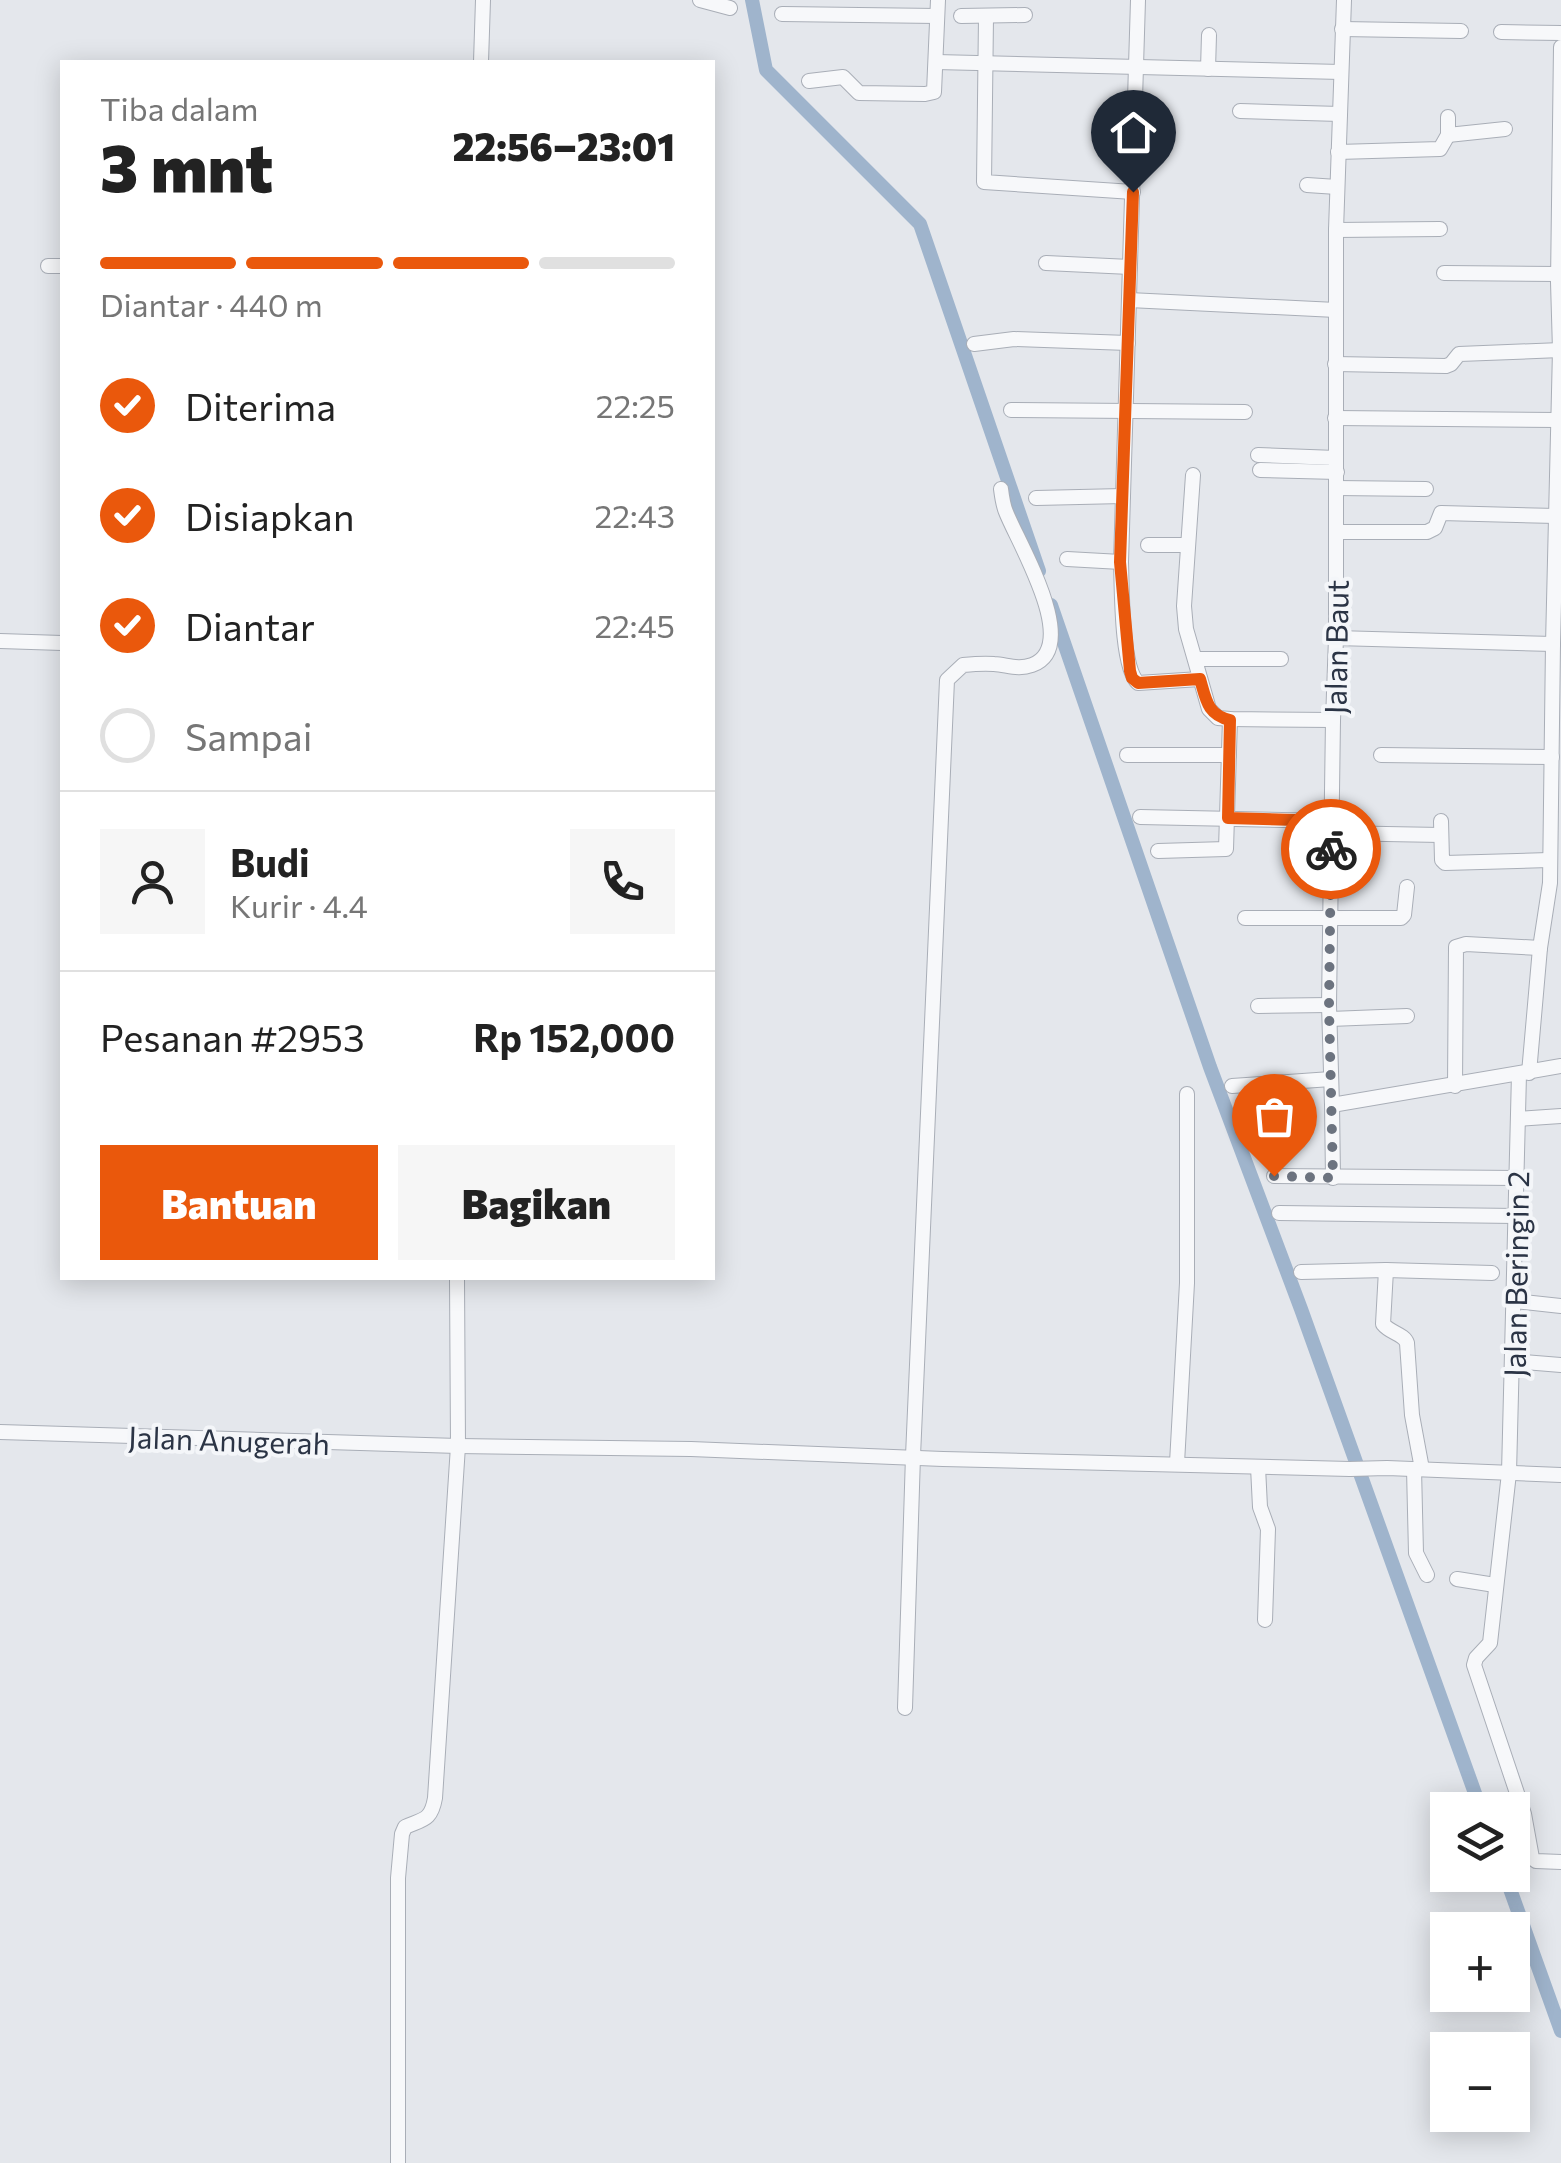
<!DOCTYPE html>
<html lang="id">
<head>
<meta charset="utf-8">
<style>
  body { margin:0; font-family:Commissioner,sans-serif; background:#f6f6f6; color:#222; height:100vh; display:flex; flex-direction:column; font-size:38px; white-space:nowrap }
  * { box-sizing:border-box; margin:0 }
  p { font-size:32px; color:#767676 }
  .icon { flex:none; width:55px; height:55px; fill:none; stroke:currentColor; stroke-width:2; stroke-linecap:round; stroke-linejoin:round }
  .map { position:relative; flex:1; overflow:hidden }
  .details { position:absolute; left:60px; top:60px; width:655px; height:1220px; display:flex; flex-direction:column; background:#fff; border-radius:0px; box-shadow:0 5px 25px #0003 }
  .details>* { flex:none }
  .controls { position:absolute; left:1430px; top:1792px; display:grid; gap:20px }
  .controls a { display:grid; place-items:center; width:100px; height:100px; border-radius:0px; background:#fff; box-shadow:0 5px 25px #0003; font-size:50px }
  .pin { position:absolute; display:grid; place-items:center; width:85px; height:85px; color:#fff; margin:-102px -42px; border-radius:50% 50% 50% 0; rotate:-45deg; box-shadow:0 0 10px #0007 }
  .pin .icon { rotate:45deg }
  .courier { position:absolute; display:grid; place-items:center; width:100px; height:100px; margin:-50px; border:8px solid #ea580c; border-radius:50%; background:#fff; color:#222; box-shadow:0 2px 12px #0007 }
  .head em { font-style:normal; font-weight:800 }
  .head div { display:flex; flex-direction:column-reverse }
  .head { display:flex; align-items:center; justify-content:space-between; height:170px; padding:0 40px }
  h1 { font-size:65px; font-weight:800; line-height:75px }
  .bar { display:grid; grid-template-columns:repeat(4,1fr); gap:15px 10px; align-content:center; height:120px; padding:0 40px }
  .bar i { height:12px; border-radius:8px; background:#e0e0e0 }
  .bar .current { background:#ea580c }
  .bar p { grid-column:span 4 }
  .line { display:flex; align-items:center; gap:25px; padding:0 40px; border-top:2px solid #e0e0e0 }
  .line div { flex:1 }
  .round { display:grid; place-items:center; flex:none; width:105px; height:105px; border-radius:0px; background:#f6f6f6 }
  ol { padding:0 40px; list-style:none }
  li { display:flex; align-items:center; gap:30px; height:110px }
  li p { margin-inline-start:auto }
  li .icon { padding:10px; border-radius:50%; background:#ea580c; color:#fff; stroke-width:4 }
  li:last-child { color:#767676 }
  li i { width:55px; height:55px; border:5px solid #e0e0e0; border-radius:50% }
  .button { display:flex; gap:20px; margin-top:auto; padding:20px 40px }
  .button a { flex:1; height:115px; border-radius:0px; background:#ea580c; color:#fff; font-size:40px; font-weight:800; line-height:115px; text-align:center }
  .button a+a { background:#f6f6f6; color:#222 }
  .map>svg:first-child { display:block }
</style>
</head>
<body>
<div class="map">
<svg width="1561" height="2163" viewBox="0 0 1561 2163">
  <rect width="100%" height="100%" fill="#e4e7ec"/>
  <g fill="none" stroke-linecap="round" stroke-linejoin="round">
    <g stroke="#9fb4cc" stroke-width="14">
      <path d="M752 0 766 70 920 224 1039 571"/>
      <path d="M1051 605 1210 1067 1301 1309 1481 1810"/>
      <path d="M1505 1875 1561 2031"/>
    </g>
    <defs>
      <g id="minor">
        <path d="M700 0 730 8"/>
        <path d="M1138 0 1121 562C1122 588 1121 667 1138 683L1200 679"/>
        <path d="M1344 0 1336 230V638L1333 720 1329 1005 1332 1105 1561 1066"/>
        <path d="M782 14 937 16"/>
        <path d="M961 16 1025 15"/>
        <path d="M986 17 984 182 1133 192"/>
        <path d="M1342 29 1461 31"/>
        <path d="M1501 32 1561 33"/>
        <path d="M481 62 483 0"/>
        <path d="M936 62 1341 72"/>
        <path d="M1208 69 1209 35"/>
        <path d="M809 81 843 77 859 93 925 94 934 92 938 0"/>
        <path d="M1240 111 1340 114"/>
        <path d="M1448 135 1505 129"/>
        <path d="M1338 152 1440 149 1448 135V117"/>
        <path d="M1307 185 1337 187"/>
        <path d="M1336 230 1440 229"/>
        <path d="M1046 263 1130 267"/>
        <path d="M48 266H62"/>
        <path d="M1444 273 1558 274"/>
        <path d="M1129 300 1336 310"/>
        <path d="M974 344 1014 339 1128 343"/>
        <path d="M1335 364 1446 366 1451 364 1459 354 1561 350"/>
        <path d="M1011 410 1245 412"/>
        <path d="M1335 418 1558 420"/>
        <path d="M1258 455 1336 458"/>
        <path d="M1260 470 1337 472"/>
        <path d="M1193 475 1184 606 1186 629 1209 709 1218 718 1230 719 1333 720"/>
        <path d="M1336 488 1426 489"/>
        <path d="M1036 498 1123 496"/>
        <path d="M1337 532H1427L1435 528 1441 513 1556 516"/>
        <path d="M1148 545H1188"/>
        <path d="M1067 559 1121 562"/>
        <path d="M1336 638 1553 644"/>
        <path d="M0 641 62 643"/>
        <path d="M1196 659H1281"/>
        <path d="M1127 755H1229"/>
        <path d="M1381 755 1552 757"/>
        <path d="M1140 817 1332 821"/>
        <path d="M1441 821 1442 860 1445 863 1549 860"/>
        <path d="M1331 833 1441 835"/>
        <path d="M1158 851 1226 849 1230 719"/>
        <path d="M1245 918H1401L1404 915 1407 887"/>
        <path d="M1258 1006 1329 1005"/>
        <path d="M1330 1019 1407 1016"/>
        <path d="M1529 1073 1540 948 1550 883 1553 644 1560 350 1558 282 1561 47"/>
        <path d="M1519 1074 1509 1473 1490 1643 1476 1658 1474 1665 1524 1814 1532 1858 1536 1861 1561 1862"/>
        <path d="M1232 1086 1331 1079"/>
        <path d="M1455 1086 1456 947 1466 944 1540 948"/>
        <path d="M1332 1105 1333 1178"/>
        <path d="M1518 1119 1561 1116"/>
        <path d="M1274 1176 1517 1178"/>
        <path d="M1279 1213 1516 1216"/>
        <path d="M1386 1270 1383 1324C1390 1333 1404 1334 1407 1343L1412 1415 1422 1469"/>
        <path d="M1301 1272 1386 1270 1492 1273"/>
        <path d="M1514 1301 1561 1306"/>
        <path d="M1513 1361 1561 1365"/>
        <path d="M0 1432 458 1446 691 1449 943 1459 1350 1469 1387 1468 1561 1475"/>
        <path d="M1177 1463 1187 1283V1094"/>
        <path d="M1258 1467 1260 1507 1268 1529 1265 1620"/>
        <path d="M1414 1469 1416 1553 1427 1575"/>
        <path d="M1457 1579 1495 1585"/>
        <path d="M905 1708 913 1456 947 680 963 665C973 664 984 663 994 664 1008 665 1018 670 1032 665 1082 647 1018 543 1006 512 1003 505 1002 497 1001 489"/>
        <path d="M398 2163V1878L402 1834 405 1827C423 1819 431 1821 435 1798L458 1446 457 1278"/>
      </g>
    </defs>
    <use href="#minor" stroke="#a9aeb7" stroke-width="16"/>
    <use href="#minor" stroke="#f7f8fa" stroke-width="14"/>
  </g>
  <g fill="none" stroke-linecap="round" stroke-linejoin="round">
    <path stroke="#6c737f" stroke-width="10" stroke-dasharray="0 18" d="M1274 1176 1333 1178 1329 1006 1331 849"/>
    <path stroke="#ea580c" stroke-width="12" d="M1133 192 1120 562 1130 671 1132 678 1138 683 1200 679C1206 699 1207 715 1230 720L1228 818 1332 821 1331 849"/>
  </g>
  <g text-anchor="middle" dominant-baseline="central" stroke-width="8" stroke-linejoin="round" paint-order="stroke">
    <g font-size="30" fill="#2b3445" stroke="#f4f6f9">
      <text transform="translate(1335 647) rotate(-89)">Jalan Baut</text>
      <text transform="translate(1515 1274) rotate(-89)">Jalan Beringin 2</text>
      <text transform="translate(229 1439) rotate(2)">Jalan Anugerah</text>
    </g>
  </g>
</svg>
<div class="controls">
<a><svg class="icon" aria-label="layers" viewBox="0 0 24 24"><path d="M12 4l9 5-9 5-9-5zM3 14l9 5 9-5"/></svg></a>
<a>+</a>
<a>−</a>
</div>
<div class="pin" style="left:1274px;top:1176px;background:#ea580c"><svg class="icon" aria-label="bag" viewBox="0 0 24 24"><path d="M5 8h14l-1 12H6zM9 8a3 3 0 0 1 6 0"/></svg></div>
<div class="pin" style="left:1133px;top:192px;background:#1f2937"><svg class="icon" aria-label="home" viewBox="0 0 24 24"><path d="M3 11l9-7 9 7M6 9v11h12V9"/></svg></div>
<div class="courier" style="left:1331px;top:849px"><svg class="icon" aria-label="bike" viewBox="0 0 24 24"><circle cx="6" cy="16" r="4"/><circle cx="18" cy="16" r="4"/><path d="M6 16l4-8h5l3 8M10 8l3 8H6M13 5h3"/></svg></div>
<section class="details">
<div class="head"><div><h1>3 mnt</h1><p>Tiba dalam</p></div><em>22:56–23:01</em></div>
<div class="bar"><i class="current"></i><i class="current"></i><i class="current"></i><i></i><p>Diantar · 440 m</p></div>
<ol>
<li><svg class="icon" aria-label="check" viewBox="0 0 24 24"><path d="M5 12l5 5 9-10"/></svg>Diterima<p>22:25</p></li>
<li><svg class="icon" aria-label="check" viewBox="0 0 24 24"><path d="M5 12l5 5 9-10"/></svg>Disiapkan<p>22:43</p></li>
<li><svg class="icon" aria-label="check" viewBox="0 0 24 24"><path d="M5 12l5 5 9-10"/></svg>Diantar<p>22:45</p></li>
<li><i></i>Sampai</li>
</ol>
<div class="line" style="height:180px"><a class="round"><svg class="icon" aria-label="person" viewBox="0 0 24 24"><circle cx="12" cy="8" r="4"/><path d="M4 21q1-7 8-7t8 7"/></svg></a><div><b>Budi</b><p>Kurir · 4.4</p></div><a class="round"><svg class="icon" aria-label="phone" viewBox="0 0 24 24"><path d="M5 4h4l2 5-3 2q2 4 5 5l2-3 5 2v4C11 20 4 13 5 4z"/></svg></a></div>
<div class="line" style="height:130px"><div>Pesanan #2953</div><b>Rp 152,000</b></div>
<div class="button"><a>Bantuan</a><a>Bagikan</a></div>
</section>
</div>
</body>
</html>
